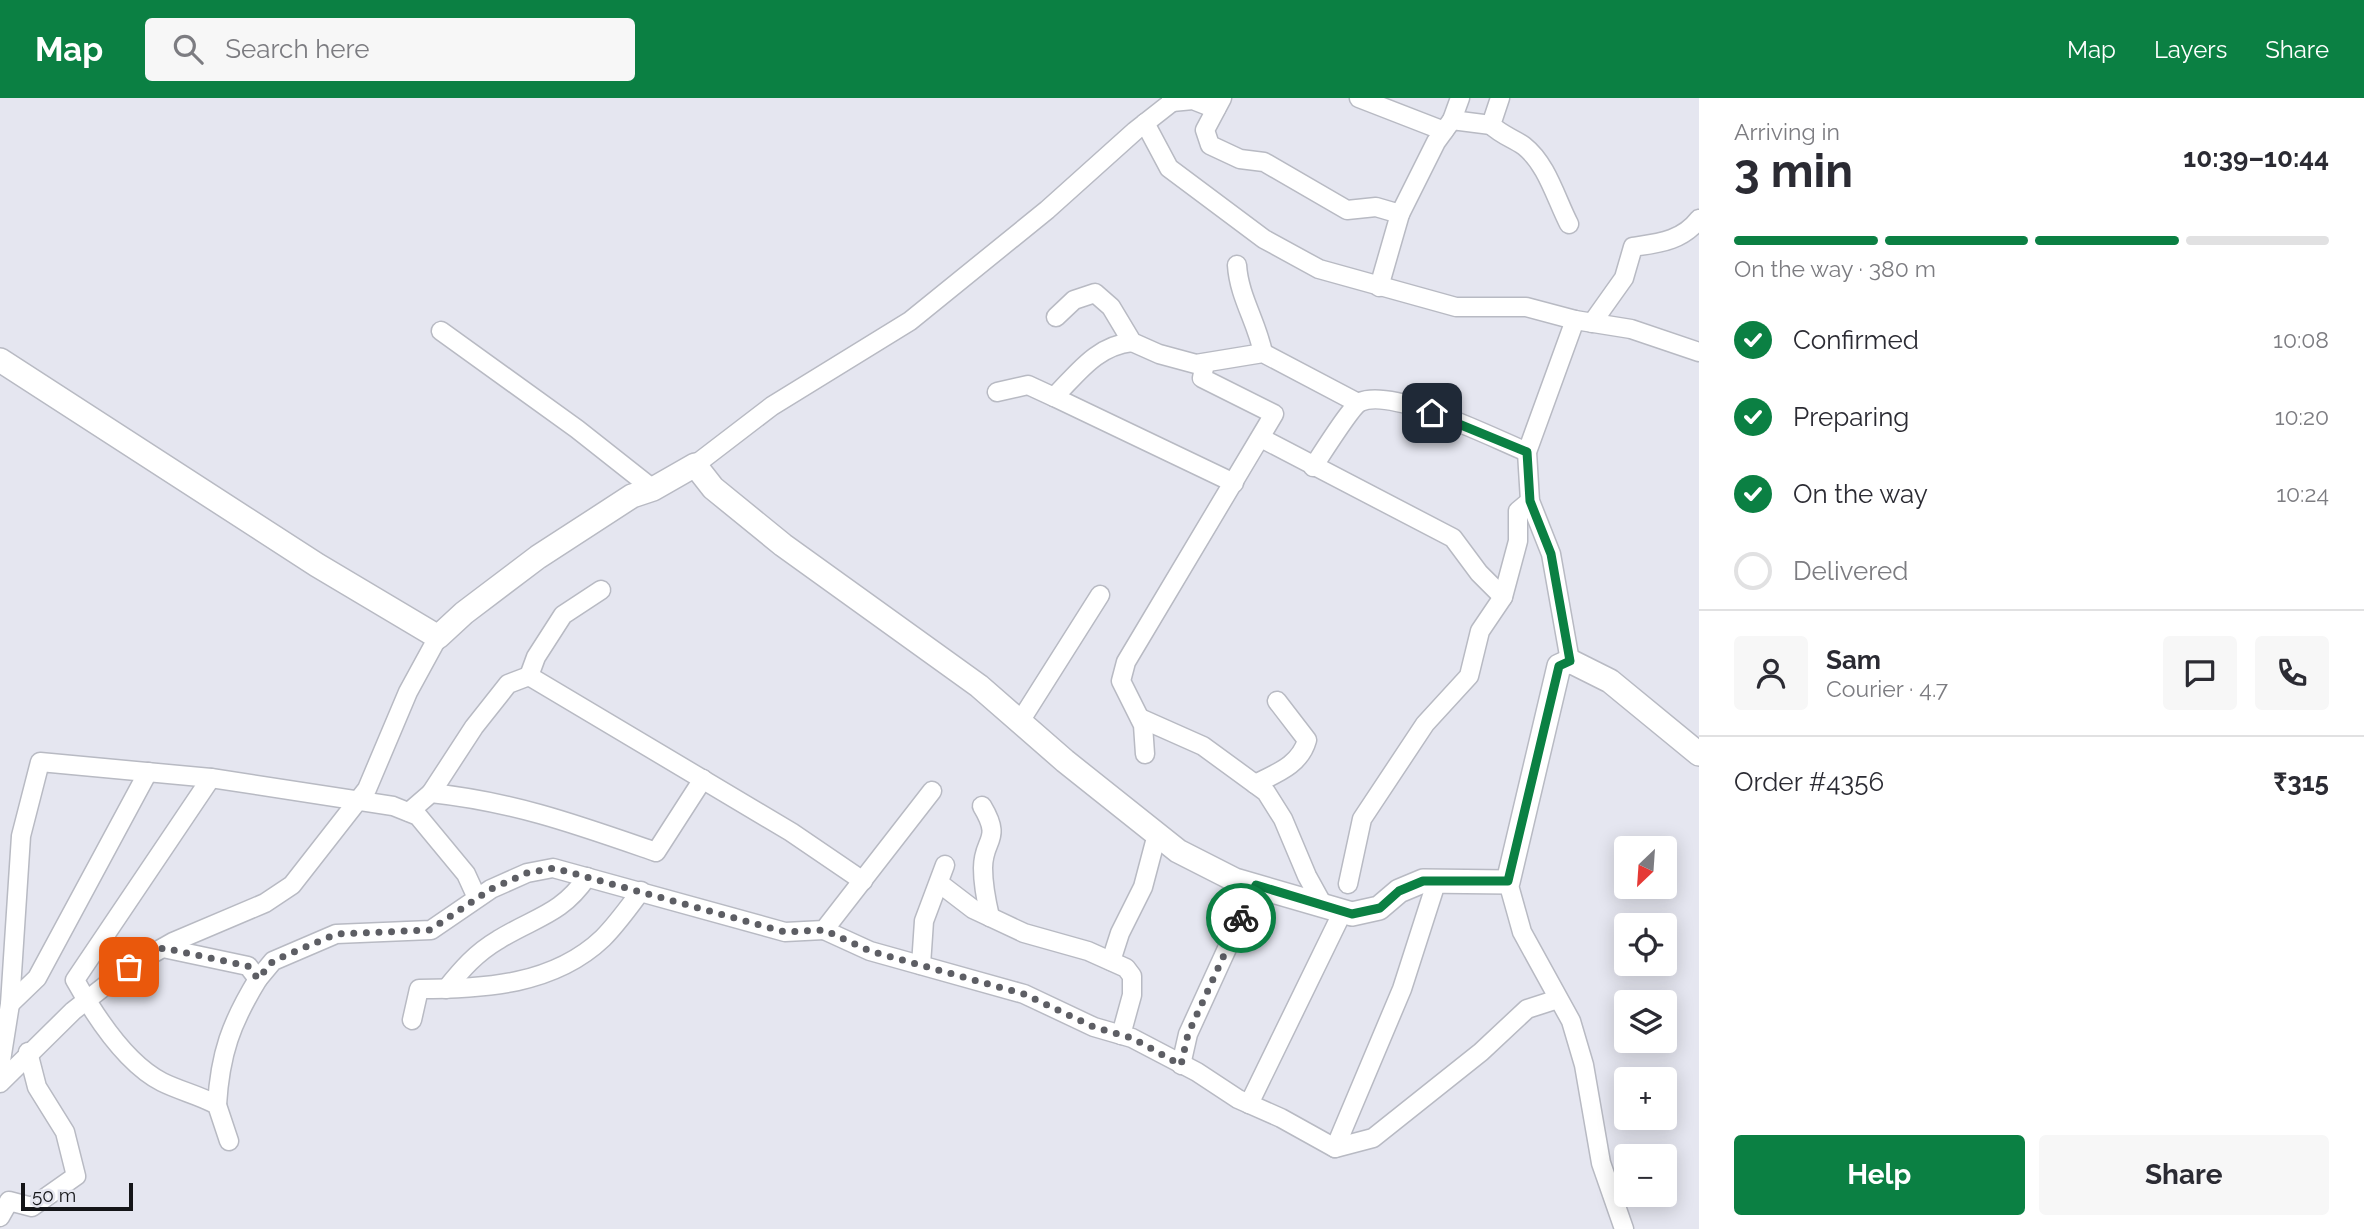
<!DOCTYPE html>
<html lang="en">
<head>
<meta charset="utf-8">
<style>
  body { margin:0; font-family:Raleway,sans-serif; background:#f7f7f7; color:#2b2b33; height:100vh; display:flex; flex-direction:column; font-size:26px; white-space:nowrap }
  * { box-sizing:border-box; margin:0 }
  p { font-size:23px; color:#7c7c81 }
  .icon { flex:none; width:38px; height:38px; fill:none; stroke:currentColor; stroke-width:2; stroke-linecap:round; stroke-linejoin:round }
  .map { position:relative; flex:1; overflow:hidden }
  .side { display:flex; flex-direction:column; background:#fff; width:665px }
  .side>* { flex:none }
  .needle { width:46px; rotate:205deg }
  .tools { position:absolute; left:1614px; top:738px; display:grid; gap:14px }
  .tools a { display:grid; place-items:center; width:63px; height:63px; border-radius:7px; background:#fff; box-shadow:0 4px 18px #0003; font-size:35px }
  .scale { position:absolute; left:21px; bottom:18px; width:112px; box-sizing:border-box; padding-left:7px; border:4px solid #141518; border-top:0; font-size:19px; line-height:24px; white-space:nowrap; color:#141518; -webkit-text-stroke:5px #e5e6f0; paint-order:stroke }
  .pin { position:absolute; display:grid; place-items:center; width:60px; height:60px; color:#fff; margin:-30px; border-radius:14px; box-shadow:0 4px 10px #0006 }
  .courier { position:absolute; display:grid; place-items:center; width:70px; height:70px; margin:-35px; border:5px solid #0b8043; border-radius:50%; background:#fff; color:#222; box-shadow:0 2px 9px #0007 }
  .overview em { font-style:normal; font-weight:700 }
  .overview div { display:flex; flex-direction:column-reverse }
  .overview { display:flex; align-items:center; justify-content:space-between; height:119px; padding:0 35px }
  h1 { font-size:46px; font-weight:700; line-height:52px }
  .bar { display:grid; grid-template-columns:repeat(4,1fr); gap:10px 7px; align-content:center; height:84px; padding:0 35px }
  .bar i { height:9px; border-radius:5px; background:#e1e1e2 }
  .bar .active { background:#0b8043 }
  .bar p { grid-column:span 4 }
  .line { display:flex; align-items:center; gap:18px; padding:0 35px; border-top:2px solid #e1e1e2 }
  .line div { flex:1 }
  .round { display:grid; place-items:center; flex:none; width:74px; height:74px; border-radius:7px; background:#f7f7f7 }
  ol { padding:0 35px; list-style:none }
  li { display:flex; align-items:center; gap:21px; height:77px }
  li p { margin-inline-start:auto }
  li .icon { padding:7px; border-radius:50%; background:#0b8043; color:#fff; stroke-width:4 }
  li:last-child { color:#7c7c81 }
  li i { width:38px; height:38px; border:4px solid #e1e1e2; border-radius:50% }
  .button { display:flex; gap:14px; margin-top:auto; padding:14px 35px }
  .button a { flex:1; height:80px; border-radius:7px; background:#0b8043; color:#fff; font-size:28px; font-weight:700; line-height:80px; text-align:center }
  .button a+a { background:#f7f7f7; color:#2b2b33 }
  header { display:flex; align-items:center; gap:42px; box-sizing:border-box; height:98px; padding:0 35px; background:#0b8043; color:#fff }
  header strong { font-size:33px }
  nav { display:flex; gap:38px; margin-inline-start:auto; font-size:24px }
  .search { width:490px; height:63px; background:#f7f7f7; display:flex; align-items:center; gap:18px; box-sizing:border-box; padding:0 24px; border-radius:7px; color:#7c7c81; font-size:26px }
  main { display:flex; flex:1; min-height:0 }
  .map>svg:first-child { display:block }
</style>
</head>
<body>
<header>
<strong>Map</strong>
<div class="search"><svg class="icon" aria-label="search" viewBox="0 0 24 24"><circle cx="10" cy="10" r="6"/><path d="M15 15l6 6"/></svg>Search here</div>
<nav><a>Map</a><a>Layers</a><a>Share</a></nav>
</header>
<main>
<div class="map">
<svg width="1699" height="1131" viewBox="0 0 1699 1131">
  <rect width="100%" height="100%" fill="#e5e6f0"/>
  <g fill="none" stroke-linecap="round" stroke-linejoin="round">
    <defs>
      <g id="minor">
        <path d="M1222 0 1205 32 1210 47 1240 61 1264 64 1347 112 1376 109 1400 116 1436 44 1452 22 1491 27"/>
        <path d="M1359 0 1444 33"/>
        <path d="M1500 0 1491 27C1503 38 1513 40 1524 48 1547 66 1556 101 1569 126"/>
        <path d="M1172 4 1193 2 1216 11"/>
        <path d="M1452 22 1460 0"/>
        <path d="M1145 25 1169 70 1264 141 1319 171 1456 209H1526L1575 222"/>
        <path d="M1237 167C1239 199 1257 224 1263 255"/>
        <path d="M1379 189 1400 116"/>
        <path d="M1056 219 1074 202 1095 195 1111 209 1132 244 1159 256 1196 266 1263 255 1358 305"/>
        <path d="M1592 225 1624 180 1633 149C1659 145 1682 143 1699 121"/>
        <path d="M441 233 577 331 653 391"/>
        <path d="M997 294 1028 287 1054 299C1078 275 1096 248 1132 244"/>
        <path d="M1054 299 1234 385"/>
        <path d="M1261 340 1453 440 1479 475 1503 499"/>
        <path d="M695 367 772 308 910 223 1047 112 1135 33 1172 4 1171 0"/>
        <path d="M1313 369C1321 357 1351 309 1360 304 1392 289 1493 340 1527 354"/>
        <path d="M1570 563 1551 456 1530 403 1527 354 1575 222 1631 231 1699 254"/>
        <path d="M529 578 536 559 563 517 601 492"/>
        <path d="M1140 620 1203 648 1266 694 1283 721 1307 778 1323 807"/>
        <path d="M1021 622 1100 497"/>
        <path d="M1145 656 1143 627 1121 583 1126 564 1274 316 1202 280 1205 265"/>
        <path d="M211 680 75 882C95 918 125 965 162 984 180 993 199 997 217 1007L229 1043"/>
        <path d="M1255 686C1277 675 1300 667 1307 642L1277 603"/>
        <path d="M431 695 474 629 508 586 529 578 791 734 863 783"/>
        <path d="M982 708C1003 743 983 740 983 770 983 786 986 802 990 819"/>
        <path d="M409 714 431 695C515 704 578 727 656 754L703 681"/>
        <path d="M1508 784 1522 834 1571 923 1584 967 1601 1065 1624 1131"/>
        <path d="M939 785 973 811 1024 835 1088 853 1126 870 1132 878V897L1121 937"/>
        <path d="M1348 786 1362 721 1425 626 1469 578 1480 533 1503 499 1518 443V413L1530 403"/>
        <path d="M824 832 870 853 1024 896 1094 929 1132 940 1197 974 1238 1001 1281 1020 1335 1050 1373 1040 1481 954 1527 911 1558 901"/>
        <path d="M163 850 248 868 258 881C231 925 220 956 217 1007"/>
        <path d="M1111 863 1120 835 1143 789 1157 736"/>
        <path d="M921 867 924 823 945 767"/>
        <path d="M258 881 273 863 336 836 431 832 491 791 527 775 553 770 785 834 824 832 932 693"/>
        <path d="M446 891C462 871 476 855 498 842 535 819 561 817 587 779"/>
        <path d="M10 906 37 880 148 674"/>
        <path d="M412 922 419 891C484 891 554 887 603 840 617 826 629 809 641 793"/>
        <path d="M1181 967 1188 936 1256 787"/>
        <path d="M0 969 10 906 21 738 40 664 211 680 393 708 418 718 466 776 477 800"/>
        <path d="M0 985 73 913 129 869 173 844 265 805 292 787 367 691 408 594 438 539"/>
        <path d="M1249 1006 1343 813"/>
        <path d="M1335 1050 1402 891 1437 782"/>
        <path d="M0 1119 9 1103 32 1109 76 1078 65 1034 37 989 28 954"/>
      </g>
      <path id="tertiary" d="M0 262 317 467 438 539 464 515 538 459 632 398 653 391 695 367 713 390 783 447 979 588 1065 663 1178 753 1235 782 1352 816 1379 810 1399 793 1423 783 1508 784 1559 568 1570 563 1610 583 1699 656"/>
    </defs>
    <use href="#minor" stroke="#b8bac3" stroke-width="21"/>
    <use href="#tertiary" stroke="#b8bac3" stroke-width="26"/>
    <use href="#minor" stroke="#fff" stroke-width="18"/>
    <use href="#tertiary" stroke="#fff" stroke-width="23"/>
  </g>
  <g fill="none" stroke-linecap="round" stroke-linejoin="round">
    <path stroke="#5d5e64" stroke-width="7" stroke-dasharray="0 12.6" d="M129 869 163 850 248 868 258 881 273 863 336 836 430 832 491 791 527 775 554 770 785 834 824 832 870 853 1024 896 1094 929 1132 940 1181 967 1188 936 1241 820"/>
    <path stroke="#0b8043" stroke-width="9" d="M1241 820 1256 787 1352 816 1380 810 1399 793 1423 783H1508L1559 568 1570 563 1551 456 1530 403 1527 354 1432 315"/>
  </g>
</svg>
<div class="tools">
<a><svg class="needle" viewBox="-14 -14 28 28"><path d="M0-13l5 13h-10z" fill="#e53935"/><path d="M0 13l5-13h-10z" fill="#7c7c81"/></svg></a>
<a><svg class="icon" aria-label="locate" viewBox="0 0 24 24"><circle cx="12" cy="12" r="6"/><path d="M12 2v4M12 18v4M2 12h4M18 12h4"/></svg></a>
<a><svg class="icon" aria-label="layers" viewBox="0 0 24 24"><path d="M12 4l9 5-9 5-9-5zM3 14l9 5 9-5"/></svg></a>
<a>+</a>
<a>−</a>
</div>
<div class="scale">50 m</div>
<div class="pin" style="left:129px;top:869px;background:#ea580c"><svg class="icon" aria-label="bag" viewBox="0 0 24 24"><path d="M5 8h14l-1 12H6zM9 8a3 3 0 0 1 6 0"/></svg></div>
<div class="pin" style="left:1432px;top:315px;background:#1f2937"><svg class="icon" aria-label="home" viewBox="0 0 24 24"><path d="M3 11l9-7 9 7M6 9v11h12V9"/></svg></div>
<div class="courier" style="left:1241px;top:820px"><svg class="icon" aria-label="bike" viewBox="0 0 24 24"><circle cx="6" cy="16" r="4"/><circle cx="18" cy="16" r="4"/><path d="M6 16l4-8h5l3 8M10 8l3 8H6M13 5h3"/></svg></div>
</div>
<section class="side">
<div class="overview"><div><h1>3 min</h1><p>Arriving in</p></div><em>10:39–10:44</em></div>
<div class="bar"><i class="active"></i><i class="active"></i><i class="active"></i><i></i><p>On the way · 380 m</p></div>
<ol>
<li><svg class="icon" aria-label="check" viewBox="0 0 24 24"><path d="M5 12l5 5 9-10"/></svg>Confirmed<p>10:08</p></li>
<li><svg class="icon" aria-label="check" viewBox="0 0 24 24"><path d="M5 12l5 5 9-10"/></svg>Preparing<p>10:20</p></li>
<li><svg class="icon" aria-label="check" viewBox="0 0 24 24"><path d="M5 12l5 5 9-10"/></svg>On the way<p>10:24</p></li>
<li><i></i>Delivered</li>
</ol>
<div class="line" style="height:126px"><a class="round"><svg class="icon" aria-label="person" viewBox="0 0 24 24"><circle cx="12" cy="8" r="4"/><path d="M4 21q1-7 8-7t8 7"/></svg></a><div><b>Sam</b><p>Courier · 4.7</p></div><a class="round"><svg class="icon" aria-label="chat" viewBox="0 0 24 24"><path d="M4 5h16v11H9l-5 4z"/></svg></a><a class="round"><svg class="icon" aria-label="phone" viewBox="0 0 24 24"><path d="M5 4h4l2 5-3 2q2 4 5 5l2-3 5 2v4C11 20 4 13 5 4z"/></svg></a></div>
<div class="line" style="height:91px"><div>Order #4356</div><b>₹315</b></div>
<div class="button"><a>Help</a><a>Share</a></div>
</section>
</main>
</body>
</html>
